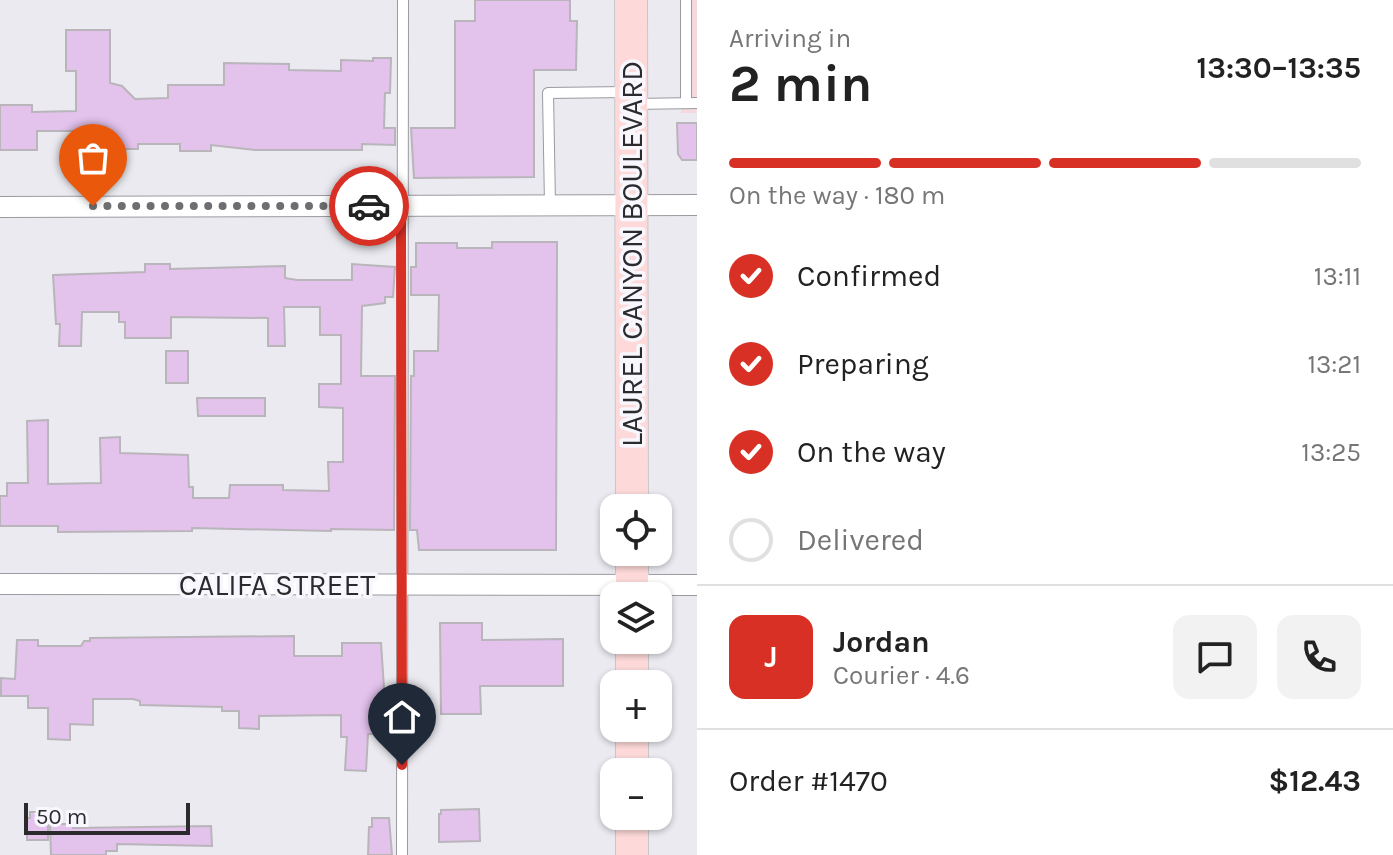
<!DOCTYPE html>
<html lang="en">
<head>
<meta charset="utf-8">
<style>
  body { margin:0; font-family:Karla,sans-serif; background:#f2f2f2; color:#222; height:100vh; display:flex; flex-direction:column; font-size:30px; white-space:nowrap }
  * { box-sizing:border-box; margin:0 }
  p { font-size:26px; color:#767676 }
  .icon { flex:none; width:44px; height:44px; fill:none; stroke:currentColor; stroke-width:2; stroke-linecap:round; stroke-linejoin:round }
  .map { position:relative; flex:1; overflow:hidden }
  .drawer { display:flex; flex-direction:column; background:#fff; width:696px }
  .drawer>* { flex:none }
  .fabs { position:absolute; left:600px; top:494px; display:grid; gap:16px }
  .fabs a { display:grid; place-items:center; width:72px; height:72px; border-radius:16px; background:#fff; box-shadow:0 2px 6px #0004; font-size:40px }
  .scale { position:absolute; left:24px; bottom:20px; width:166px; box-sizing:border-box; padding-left:8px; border:4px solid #2b2b2e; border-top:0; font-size:22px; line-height:28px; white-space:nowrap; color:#2b2b2e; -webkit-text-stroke:6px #f7f7fd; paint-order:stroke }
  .pin { position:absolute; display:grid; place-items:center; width:68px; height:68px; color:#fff; margin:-82px -34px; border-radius:50% 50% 50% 0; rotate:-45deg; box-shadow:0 0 8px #0007 }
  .pin .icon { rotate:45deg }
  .courier { position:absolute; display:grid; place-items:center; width:80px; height:80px; margin:-40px; border:6px solid #d93025; border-radius:50%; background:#fff; color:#222; box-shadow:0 2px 10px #0007 }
  .head em { font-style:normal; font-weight:700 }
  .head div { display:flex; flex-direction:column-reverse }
  .head { display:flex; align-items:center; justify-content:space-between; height:136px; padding:0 32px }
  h1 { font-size:52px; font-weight:700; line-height:60px }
  .bar { display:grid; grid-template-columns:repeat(4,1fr); gap:12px 8px; align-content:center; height:96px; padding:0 32px }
  .bar i { height:10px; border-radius:6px; background:#e0e0e0 }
  .bar .active { background:#d93025 }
  .bar p { grid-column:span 4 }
  .line { display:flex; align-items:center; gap:20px; padding:0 32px; border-top:2px solid #e0e0e0 }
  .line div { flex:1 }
  .round { display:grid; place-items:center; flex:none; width:84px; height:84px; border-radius:16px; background:#f2f2f2 }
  ol { padding:0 32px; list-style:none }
  li { display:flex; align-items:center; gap:24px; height:88px }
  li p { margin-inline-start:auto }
  li .icon { padding:8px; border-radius:50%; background:#d93025; color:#fff; stroke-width:4 }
  li:last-child { color:#767676 }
  li i { width:44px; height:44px; border:4px solid #e0e0e0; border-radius:50% }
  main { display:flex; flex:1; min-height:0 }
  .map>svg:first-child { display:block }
</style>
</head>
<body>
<main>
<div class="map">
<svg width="697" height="855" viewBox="0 0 697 855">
  <rect width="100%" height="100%" fill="#eaeaf0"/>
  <path fill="#f4d9dd" d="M682 0H697V113H681Z"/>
  <g fill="#e3c2ec" stroke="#b9b5ba" stroke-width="2">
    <path d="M475 0H570V21H577L576 70H534V177L414 178 411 128H455V21H475Z"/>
    <path d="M66 30H110V83L122 86 135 99 168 98V85H224V63L289 64V70L341 71V60L373 61V58H391L390 93H385L384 128H395V145L362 144V150H255L211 145V151H180V144H138V149H86L85 131H37V150H0V105H32V112L76 111V71H66Z"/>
    <path d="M677 123H697V160H682L678 154Z"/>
    <path d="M492 242H557L556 550H419L417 530H410L411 376H414V351H438L439 295H411V267H416V243H457V248H492Z"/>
    <path d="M145 264H170V269L285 266V278L297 280H352V264L395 267 393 297H385V303L362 306 361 376H395L394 530 331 529V531L192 528V531L58 532V526H0V496H7V483H28L27 421 48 420V484L101 483 100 438 120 437V453L188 455 189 487H193V498H229L230 485H283V490L329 491 328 462H343V408L319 407V384H341V335H320V307H284L285 346H268V318L171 317V338H125V322H119V312H82L81 346H59L60 324H56L53 275 145 272Z"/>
    <rect x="166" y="351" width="22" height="32"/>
    <path d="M197 398H265V416H198Z"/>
    <path d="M440 623H482V640L563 639V686H480L481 714H441Z"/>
    <path d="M294 636V656H342V643H381L385 703H390V734H368L366 771 345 770 347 737H341V715L259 716V729L239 728V711H222V707L140 705V701L133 699H93V725L70 724V740L48 739V708H28V696H1V678L15 679 17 640H38V646H81L84 641H90V638Z"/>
    <path d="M479 809 480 841 439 842V814H441V810Z"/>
    <path d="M30 812H48V840H27V818H30Z"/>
    <path d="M372 818H389L392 855H368L369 827H372Z"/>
    <path d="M50 824H73V828L211 826 212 846 117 844V851H106V855H51Z"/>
  </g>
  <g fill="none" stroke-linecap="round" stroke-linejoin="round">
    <defs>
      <g id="lane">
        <path d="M686 0V103"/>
        <path d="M634 104 697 103"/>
        <path d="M550 205 548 93 626 92"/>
        <path d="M402 855 403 0"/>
      </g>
      <g id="street">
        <path d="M0 207 697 205"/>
        <path d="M0 584 697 585"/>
      </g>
      <g id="primary">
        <path d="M631 0 632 508"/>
        <path d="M632 596V552"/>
        <path d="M632 640V684"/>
        <path d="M632 728V772"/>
        <path d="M632 816V855"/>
      </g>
    </defs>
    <use href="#lane" stroke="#9a9aa0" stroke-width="12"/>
    <use href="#street" stroke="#9a9aa0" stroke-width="22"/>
    <use href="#primary" stroke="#c8c8c9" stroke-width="34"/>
    <use href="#lane" stroke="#fff" stroke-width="10"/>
    <use href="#street" stroke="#fff" stroke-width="20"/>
    <use href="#primary" stroke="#fddad9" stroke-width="32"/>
  </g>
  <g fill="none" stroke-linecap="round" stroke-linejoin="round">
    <path stroke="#6e6e72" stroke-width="8" stroke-dasharray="0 14.4" d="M93 206H369"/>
    <path stroke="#d93025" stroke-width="10" d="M369 206H401L402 765"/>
  </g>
  <g text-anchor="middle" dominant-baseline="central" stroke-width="7" stroke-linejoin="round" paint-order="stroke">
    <g font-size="30" fill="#2b2b2e" stroke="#f7f7fd">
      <text transform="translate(632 254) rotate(-90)">LAUREL CANYON BOULEVARD</text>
      <text x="277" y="585">CALIFA STREET</text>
    </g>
  </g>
</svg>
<div class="fabs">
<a><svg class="icon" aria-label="locate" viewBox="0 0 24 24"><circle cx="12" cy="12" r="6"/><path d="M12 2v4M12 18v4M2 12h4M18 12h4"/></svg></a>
<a><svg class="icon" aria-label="layers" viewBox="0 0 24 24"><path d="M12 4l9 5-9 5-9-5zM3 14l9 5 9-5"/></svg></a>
<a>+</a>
<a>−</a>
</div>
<div class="scale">50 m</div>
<div class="pin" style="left:93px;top:206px;background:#ea580c"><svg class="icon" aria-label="bag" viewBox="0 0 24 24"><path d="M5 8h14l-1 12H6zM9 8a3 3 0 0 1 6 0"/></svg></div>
<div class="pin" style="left:402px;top:765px;background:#1f2937"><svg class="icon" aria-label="home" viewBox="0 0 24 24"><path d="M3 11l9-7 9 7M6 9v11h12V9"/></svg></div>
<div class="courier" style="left:369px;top:206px"><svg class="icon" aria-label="car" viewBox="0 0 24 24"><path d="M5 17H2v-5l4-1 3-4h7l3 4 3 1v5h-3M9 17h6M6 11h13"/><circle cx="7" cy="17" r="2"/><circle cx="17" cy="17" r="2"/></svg></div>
</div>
<section class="drawer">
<div class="head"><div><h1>2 min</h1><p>Arriving in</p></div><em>13:30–13:35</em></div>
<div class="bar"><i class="active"></i><i class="active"></i><i class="active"></i><i></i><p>On the way · 180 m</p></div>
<ol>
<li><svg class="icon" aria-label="check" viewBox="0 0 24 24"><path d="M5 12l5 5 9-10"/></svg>Confirmed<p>13:11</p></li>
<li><svg class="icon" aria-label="check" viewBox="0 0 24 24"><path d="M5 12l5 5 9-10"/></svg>Preparing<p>13:21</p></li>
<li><svg class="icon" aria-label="check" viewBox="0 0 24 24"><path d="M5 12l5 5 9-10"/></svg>On the way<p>13:25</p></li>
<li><i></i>Delivered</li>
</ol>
<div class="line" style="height:144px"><b class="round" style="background:#d93025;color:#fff">J</b><div><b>Jordan</b><p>Courier · 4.6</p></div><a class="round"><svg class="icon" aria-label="chat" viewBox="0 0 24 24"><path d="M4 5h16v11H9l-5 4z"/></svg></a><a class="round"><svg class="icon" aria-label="phone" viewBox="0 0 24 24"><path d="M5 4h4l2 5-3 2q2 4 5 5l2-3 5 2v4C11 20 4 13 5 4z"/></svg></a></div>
<div class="line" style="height:104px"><div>Order #1470</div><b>$12.43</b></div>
</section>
</main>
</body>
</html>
